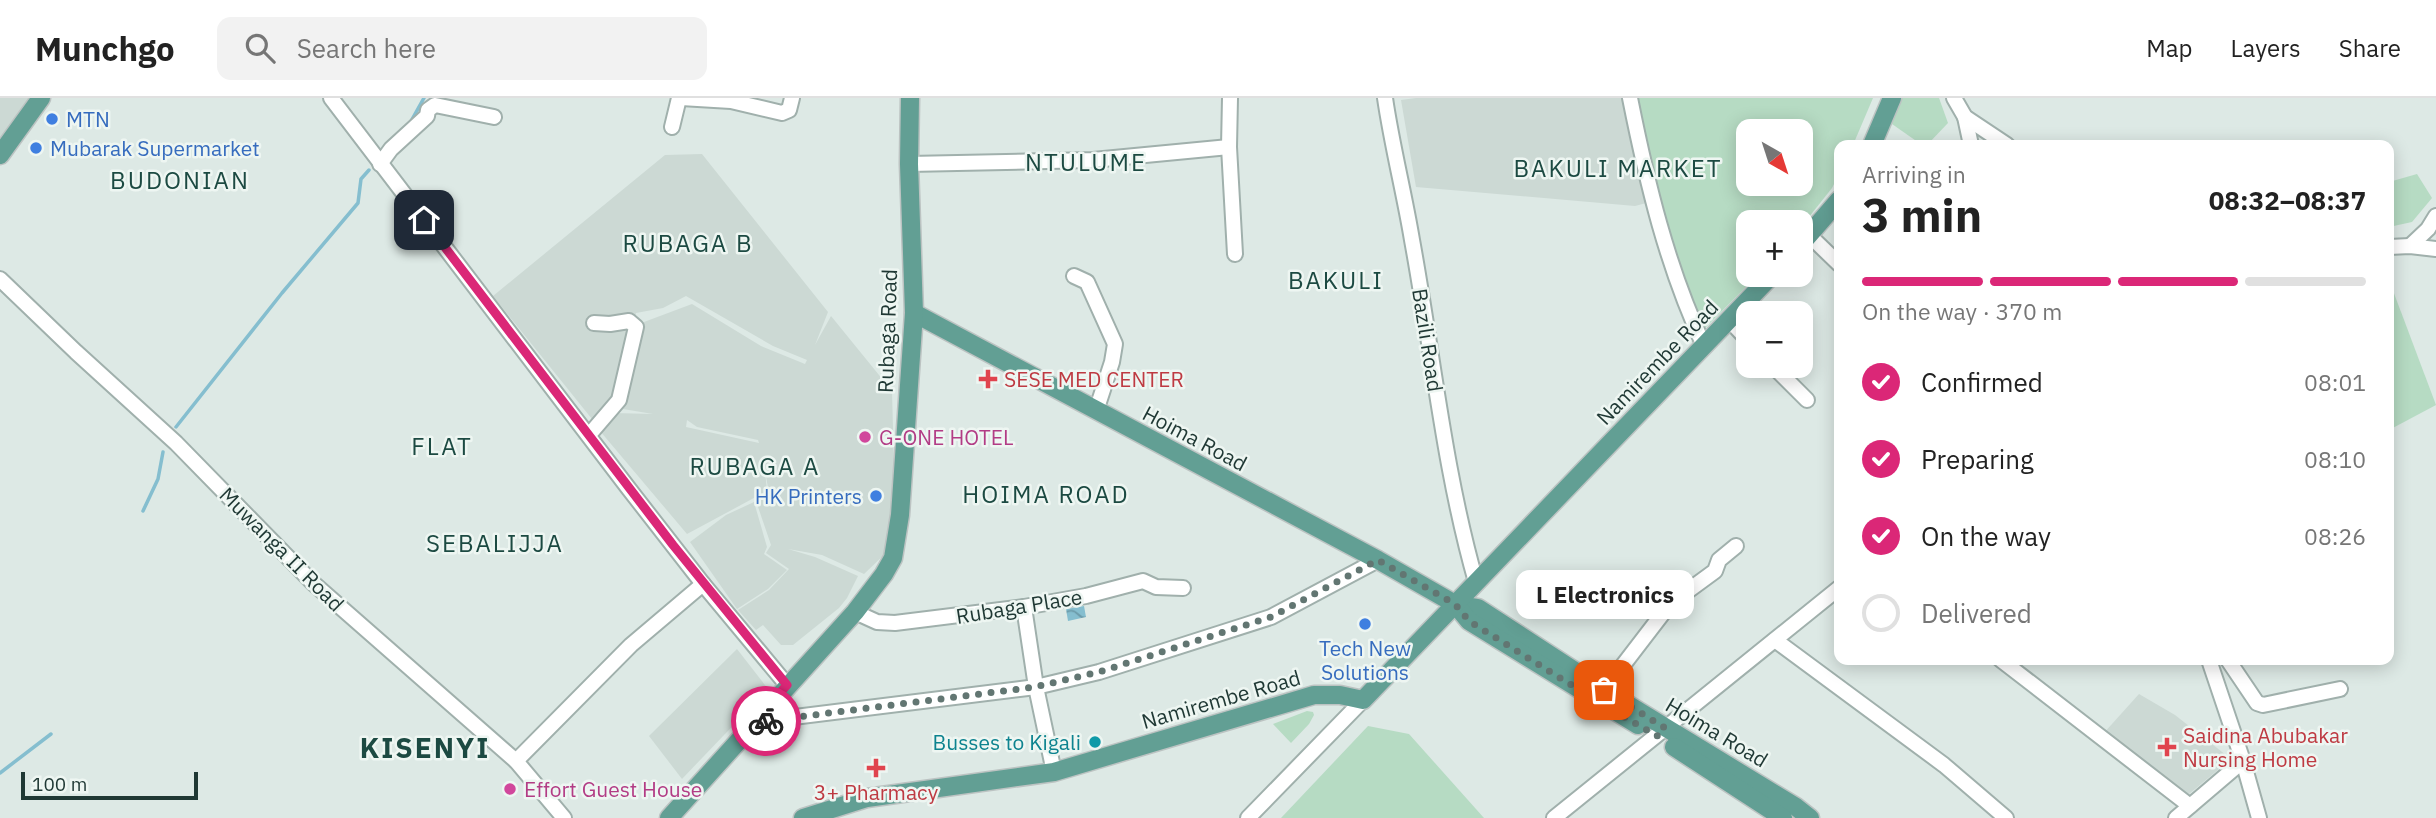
<!DOCTYPE html>
<html lang="en">
<head>
<meta charset="utf-8">
<style>
  body { margin:0; font-family:"IBM Plex Sans",sans-serif; background:#f2f2f2; color:#222; height:100vh; display:flex; flex-direction:column; font-size:26px; white-space:nowrap }
  * { box-sizing:border-box; margin:0 }
  p { font-size:23px; color:#767676 }
  .icon { flex:none; width:38px; height:38px; fill:none; stroke:currentColor; stroke-width:2; stroke-linecap:round; stroke-linejoin:round }
  .map { position:relative; flex:1; overflow:hidden }
  .drawer { position:absolute; left:1834px; top:42px; width:560px; height:525px; display:flex; flex-direction:column; background:#fff; border-radius:14px; box-shadow:0 4px 18px #0003 }
  .drawer>* { flex:none }
  .needle { width:46px; rotate:141deg }
  .controls { position:absolute; left:1736px; top:21px; display:grid; gap:14px }
  .controls a { display:grid; place-items:center; width:77px; height:77px; border-radius:14px; background:#fff; box-shadow:0 4px 18px #0003; font-size:35px }
  .scale { position:absolute; left:21px; bottom:18px; width:177px; box-sizing:border-box; padding-left:7px; border:4px solid #1f3834; border-top:0; font-size:19px; line-height:24px; white-space:nowrap; color:#1f3834; -webkit-text-stroke:5px #eef6f2; paint-order:stroke }
  .pin { position:absolute; display:grid; place-items:center; width:60px; height:60px; color:#fff; margin:-30px; border-radius:14px; box-shadow:0 4px 10px #0006 }
  .courier { position:absolute; display:grid; place-items:center; width:70px; height:70px; margin:-35px; border:5px solid #db2777; border-radius:50%; background:#fff; color:#222; box-shadow:0 2px 9px #0007 }
  .bubble { position:absolute; height:49px; border-radius:14px; background:#fff; box-shadow:0 4px 18px #0003; font-size:23px; font-weight:700; line-height:49px; text-align:center }
  .head em { font-style:normal; font-weight:700 }
  .head div { display:flex; flex-direction:column-reverse }
  .head { display:flex; align-items:center; justify-content:space-between; height:119px; padding:0 28px }
  h1 { font-size:46px; font-weight:700; line-height:52px }
  .bar { display:grid; grid-template-columns:repeat(4,1fr); gap:10px 7px; align-content:center; height:84px; padding:0 28px }
  .bar i { height:9px; border-radius:5px; background:#e0e0e0 }
  .bar .current { background:#db2777 }
  .bar p { grid-column:span 4 }
  ol { padding:0 28px; list-style:none }
  li { display:flex; align-items:center; gap:21px; height:77px }
  li p { margin-inline-start:auto }
  li .icon { padding:7px; border-radius:50%; background:#db2777; color:#fff; stroke-width:4 }
  li:last-child { color:#767676 }
  li i { width:38px; height:38px; border:4px solid #e0e0e0; border-radius:50% }
  header { display:flex; align-items:center; gap:42px; box-sizing:border-box; height:98px; padding:0 35px; background:#fff; border-bottom:2px solid #e0e0e0 }
  header strong { font-size:33px }
  nav { display:flex; gap:38px; margin-inline-start:auto; font-size:24px }
  .search { width:490px; height:63px; background:#f2f2f2; display:flex; align-items:center; gap:18px; box-sizing:border-box; padding:0 24px; border-radius:14px; color:#767676; font-size:26px }
  .map>svg:first-child { display:block }
</style>
</head>
<body>
<header>
<strong>Munchgo</strong>
<div class="search"><svg class="icon" aria-label="search" viewBox="0 0 24 24"><circle cx="10" cy="10" r="6"/><path d="M15 15l6 6"/></svg>Search here</div>
<nav><a>Map</a><a>Layers</a><a>Share</a></nav>
</header>
<div class="map">
<svg width="2436" height="720" viewBox="0 0 2436 720">
  <defs>
    <pattern id="water-waves" width="16" height="10" patternUnits="userSpaceOnUse" patternTransform="scale(1.75)"><rect width="16" height="10" fill="#85becf"/><path d="M0 5q4-4 8 0t8 0" fill="none" stroke="#6c9ba9"/></pattern>
  </defs>
  <rect width="100%" height="100%" fill="#dde9e5"/>
  <g fill="#ccd9d4" fill-rule="evenodd">
    <path d="M0 0H33L0 46Z"/>
    <path d="M1416 0H1628L1650 104 1635 108 1416 89 1401 2Z"/>
    <path d="M702 56 828 214 815 247 831 218 892 293 894 369 887 454 864 476 822 457 788 451 815 459 858 478 847 500 839 510 793 547H781L763 527 756 532 738 512 769 492 789 471 766 455 771 447 756 403 769 395 765 373 767 393 687 436 600 333 613 315 653 316 623 311 644 224 692 206 761 248 805 266 807 262 773 248 686 198 663 210 636 215 619 294 596 326 493 198 665 57ZM687 322 697 329 758 342 759 345 686 329Z"/>
    <path d="M754 404 767 449 764 456 787 472 768 491 737 511 690 444 726 417Z"/>
    <path d="M737 551 768 591 682 681 649 638Z"/>
    <path d="M2139 596 2175 617 2231 661 2189 696 2146 669 2103 636Z"/>
  </g>
  <g fill="#b6dbc3" fill-rule="evenodd">
    <path d="M1638 0H1873L1853 47H1839V76L1832 90 1801 129V124H1748V177H1758L1705 230 1694 213 1658 104ZM1748 33H1801V86H1748Z"/>
    <path d="M1900 0H1939L1948 25 1927 47H1922L1892 26Z"/>
    <path d="M2417 76 2432 100 2412 124 2389 129V84Z"/>
    <path d="M2389 182 2436 307 2389 332Z"/>
    <path d="M1307 613 1313 614 1314 617 1309 626 1291 645 1273 626Z"/>
    <path d="M1368 628 1409 636 1484 720H1281Z"/>
  </g>
  <path fill="url(#water-waves)" d="M1084 508 1086 519 1068 523 1066 511Z"/>
  <g fill="none" stroke-linecap="round" stroke-linejoin="round">
    <g stroke="#85becf" stroke-width="3.5">
      <path d="M410 25 424 0"/>
      <path d="M176 329 282 195 358 105 361 81 369 72"/>
      <path d="M143 413 158 381 163 354"/>
      <path d="M0 675 51 636"/>
    </g>
    <defs>
      <g id="minor">
        <path d="M331 0 629 391 703 486 787 587"/>
        <path d="M681 0 731 3 782 15 789 12 792 0"/>
        <path d="M1230 0 1229 49 1235 156"/>
        <path d="M1385 0C1392 48 1404 94 1412 142 1433 256 1444 372 1476 484"/>
        <path d="M1630 0C1647 85 1667 169 1704 248"/>
        <path d="M1954 0 1965 19 2007 47"/>
        <path d="M1965 19 1971 47"/>
        <path d="M672 29 679 0"/>
        <path d="M380 66 391 51 427 18 428 12 435 7 494 19"/>
        <path d="M909 66 1093 62 1229 49"/>
        <path d="M1809 137 1839 166"/>
        <path d="M2410 148 2428 131 2436 118"/>
        <path d="M2389 149 2410 148 2436 151"/>
        <path d="M1074 178 1087 184 1115 246 1112 264 1096 313"/>
        <path d="M0 181 76 254 176 345 313 485 516 663 564 720"/>
        <path d="M1730 223 1748 242"/>
        <path d="M1773 268 1807 302"/>
        <path d="M589 337 619 302 636 229 629 223 610 226 594 225"/>
        <path d="M1024 509 1036 589 1054 674"/>
        <path d="M855 514 877 524 895 525 1024 509 1086 498 1143 483 1156 489 1183 490"/>
        <path d="M1775 542 1944 667 2006 720"/>
        <path d="M2001 562 2190 708"/>
        <path d="M2209 562 2243 663 2259 720"/>
        <path d="M2228 562 2257 605 2263 607 2340 591"/>
        <path d="M1604 592 1670 506 1715 473 1719 462 1736 448"/>
        <path d="M754 624 1036 589 1099 574 1271 519 1378 462"/>
        <path d="M516 663 631 547 703 486"/>
        <path d="M1248 720 1363 602"/>
        <path d="M1554 720 1839 490"/>
        <path d="M2176 720 2243 663"/>
      </g>
      <g id="major">
        <path d="M1872 47 1892 0"/>
        <path d="M0 57 41 0"/>
        <path d="M1801 146 1839 102"/>
        <path d="M914 215 1378 462 1455 506 1478 510 1604 592 1796 709 1810 720"/>
        <path d="M1455 506 1469 523 1638 627"/>
        <path d="M1674 649 1783 720"/>
        <path d="M669 720 855 514 884 476 893 460 900 417 914 215 909 66 910 0"/>
        <path d="M803 720 867 700 1054 674 1314 597H1340L1363 602 1772 177"/>
      </g>
    </defs>
    <use href="#minor" stroke="#a0b0ac" stroke-width="18"/>
    <use href="#major" stroke="#bcc3c2" stroke-width="21"/>
    <use href="#minor" stroke="#fff" stroke-width="14"/>
    <use href="#major" stroke="#629f94" stroke-width="18"/>
  </g>
  <g fill="none" stroke-linecap="round" stroke-linejoin="round">
    <path stroke="#627672" stroke-width="7" stroke-dasharray="0 12.6" d="M766 623 1035 589 1099 574 1271 519 1378 462 1455 506 1469 523 1597 603 1657 638 1665 630 1604 592"/>
    <path stroke="#db2777" stroke-width="9" d="M424 122 673 447 787 587 754 624 766 623"/>
  </g>
  <g fill="#3f7fe0" stroke="#eef6f2" stroke-width="2.5">
    <circle cx="52" cy="21" r="7"/>
    <circle cx="36" cy="50" r="7"/>
    <circle cx="876" cy="398" r="7"/>
    <circle cx="1365" cy="526" r="7"/>
  </g>
  <g fill="#e0444e" stroke="#eef6f2" stroke-width="2.5">
    <path d="M984.5 270.5h7v7h7v7h-7v7h-7v-7h-7v-7h7z"/>
    <path d="M2163.5 638.5h7v7h7v7h-7v7h-7v-7h-7v-7h7z"/>
    <path d="M872.5 659.5h7v7h7v7h-7v7h-7v-7h-7v-7h7z"/>
  </g>
  <g fill="#d1479c" stroke="#eef6f2" stroke-width="2.5">
    <circle cx="865" cy="339" r="7"/>
    <circle cx="510" cy="691" r="7"/>
  </g>
  <circle fill="#0f9aa8" stroke="#eef6f2" stroke-width="2.5" cx="1095" cy="644" r="7"/>
  <g text-anchor="middle" dominant-baseline="central" stroke-width="5" stroke-linejoin="round" paint-order="stroke">
    <g font-size="21" fill="#366cbe" stroke="#eef6f2" text-anchor="start">
      <text x="66" y="21">MTN</text>
      <text x="50" y="50">Mubarak Supermarket</text>
      <text x="862" y="398" text-anchor="end">HK Printers</text>
      <text x="1365" y="550" text-anchor="middle">Tech New<tspan x="1365" dy="24">Solutions</tspan></text>
    </g>
    <g font-size="21" fill="#1f3834" stroke="#eef6f2">
      <text transform="translate(887 233) rotate(-88)">Rubaga Road</text>
      <text transform="translate(1428 242) rotate(81)">Bazili Road</text>
      <text transform="translate(1657 264) rotate(-46)">Namirembe Road</text>
      <text transform="translate(1195 340) rotate(28)">Hoima Road</text>
      <text transform="translate(282 451) rotate(45)">Muwanga II Road</text>
      <text transform="translate(1019 508) rotate(-9)">Rubaga Place</text>
      <text transform="translate(1221 601) rotate(-16)">Namirembe Road</text>
      <text transform="translate(1717 634) rotate(31)">Hoima Road</text>
    </g>
    <g font-size="21" fill="#be3a42" stroke="#eef6f2" text-anchor="start">
      <text x="1004" y="281">SESE MED CENTER</text>
      <text x="2183" y="637">Saidina Abubakar<tspan x="2183" dy="24">Nursing Home</tspan></text>
      <text x="876" y="694" text-anchor="middle">3+ Pharmacy</text>
    </g>
    <g font-size="21" fill="#b23c85" stroke="#eef6f2" text-anchor="start">
      <text x="879" y="339">G-ONE HOTEL</text>
      <text x="524" y="691">Effort Guest House</text>
    </g>
    <g font-size="21" fill="#0d838f" stroke="#eef6f2" text-anchor="end">
      <text x="1081" y="644">Busses to Kigali</text>
    </g>
    <g font-size="24" letter-spacing="2" fill="#1c4a42" stroke="#eef6f2">
      <text x="1086" y="64">NTULUME</text>
      <text x="1618" y="70">BAKULI MARKET</text>
      <text x="180" y="82">BUDONIAN</text>
      <text x="688" y="145">RUBAGA B</text>
      <text x="1336" y="182">BAKULI</text>
      <text x="442" y="348">FLAT</text>
      <text x="755" y="368">RUBAGA A</text>
      <text x="1046" y="396">HOIMA ROAD</text>
      <text x="495" y="445">SEBALIJJA</text>
    </g>
    <g font-size="28" font-weight="bold" letter-spacing="2" fill="#1c4a42" stroke="#eef6f2">
      <text x="425" y="649">KISENYI</text>
    </g>
  </g>
</svg>
<div class="controls">
<a><svg class="needle" viewBox="-14 -14 28 28"><path d="M0-13l5 13h-10z" fill="#e53935"/><path d="M0 13l5-13h-10z" fill="#767676"/></svg></a>
<a>+</a>
<a>−</a>
</div>
<div class="scale">100 m</div>
<div class="pin" style="left:1604px;top:592px;background:#ea580c"><svg class="icon" aria-label="bag" viewBox="0 0 24 24"><path d="M5 8h14l-1 12H6zM9 8a3 3 0 0 1 6 0"/></svg></div>
<div class="pin" style="left:424px;top:122px;background:#1f2937"><svg class="icon" aria-label="home" viewBox="0 0 24 24"><path d="M3 11l9-7 9 7M6 9v11h12V9"/></svg></div>
<div class="courier" style="left:766px;top:623px"><svg class="icon" aria-label="bike" viewBox="0 0 24 24"><circle cx="6" cy="16" r="4"/><circle cx="18" cy="16" r="4"/><path d="M6 16l4-8h5l3 8M10 8l3 8H6M13 5h3"/></svg></div>
<div class="bubble" style="left:1516px;top:472px;width:178px">L Electronics</div>
<section class="drawer">
<div class="head"><div><h1>3 min</h1><p>Arriving in</p></div><em>08:32–08:37</em></div>
<div class="bar"><i class="current"></i><i class="current"></i><i class="current"></i><i></i><p>On the way · 370 m</p></div>
<ol>
<li><svg class="icon" aria-label="check" viewBox="0 0 24 24"><path d="M5 12l5 5 9-10"/></svg>Confirmed<p>08:01</p></li>
<li><svg class="icon" aria-label="check" viewBox="0 0 24 24"><path d="M5 12l5 5 9-10"/></svg>Preparing<p>08:10</p></li>
<li><svg class="icon" aria-label="check" viewBox="0 0 24 24"><path d="M5 12l5 5 9-10"/></svg>On the way<p>08:26</p></li>
<li><i></i>Delivered</li>
</ol>
</section>
</div>
</body>
</html>
